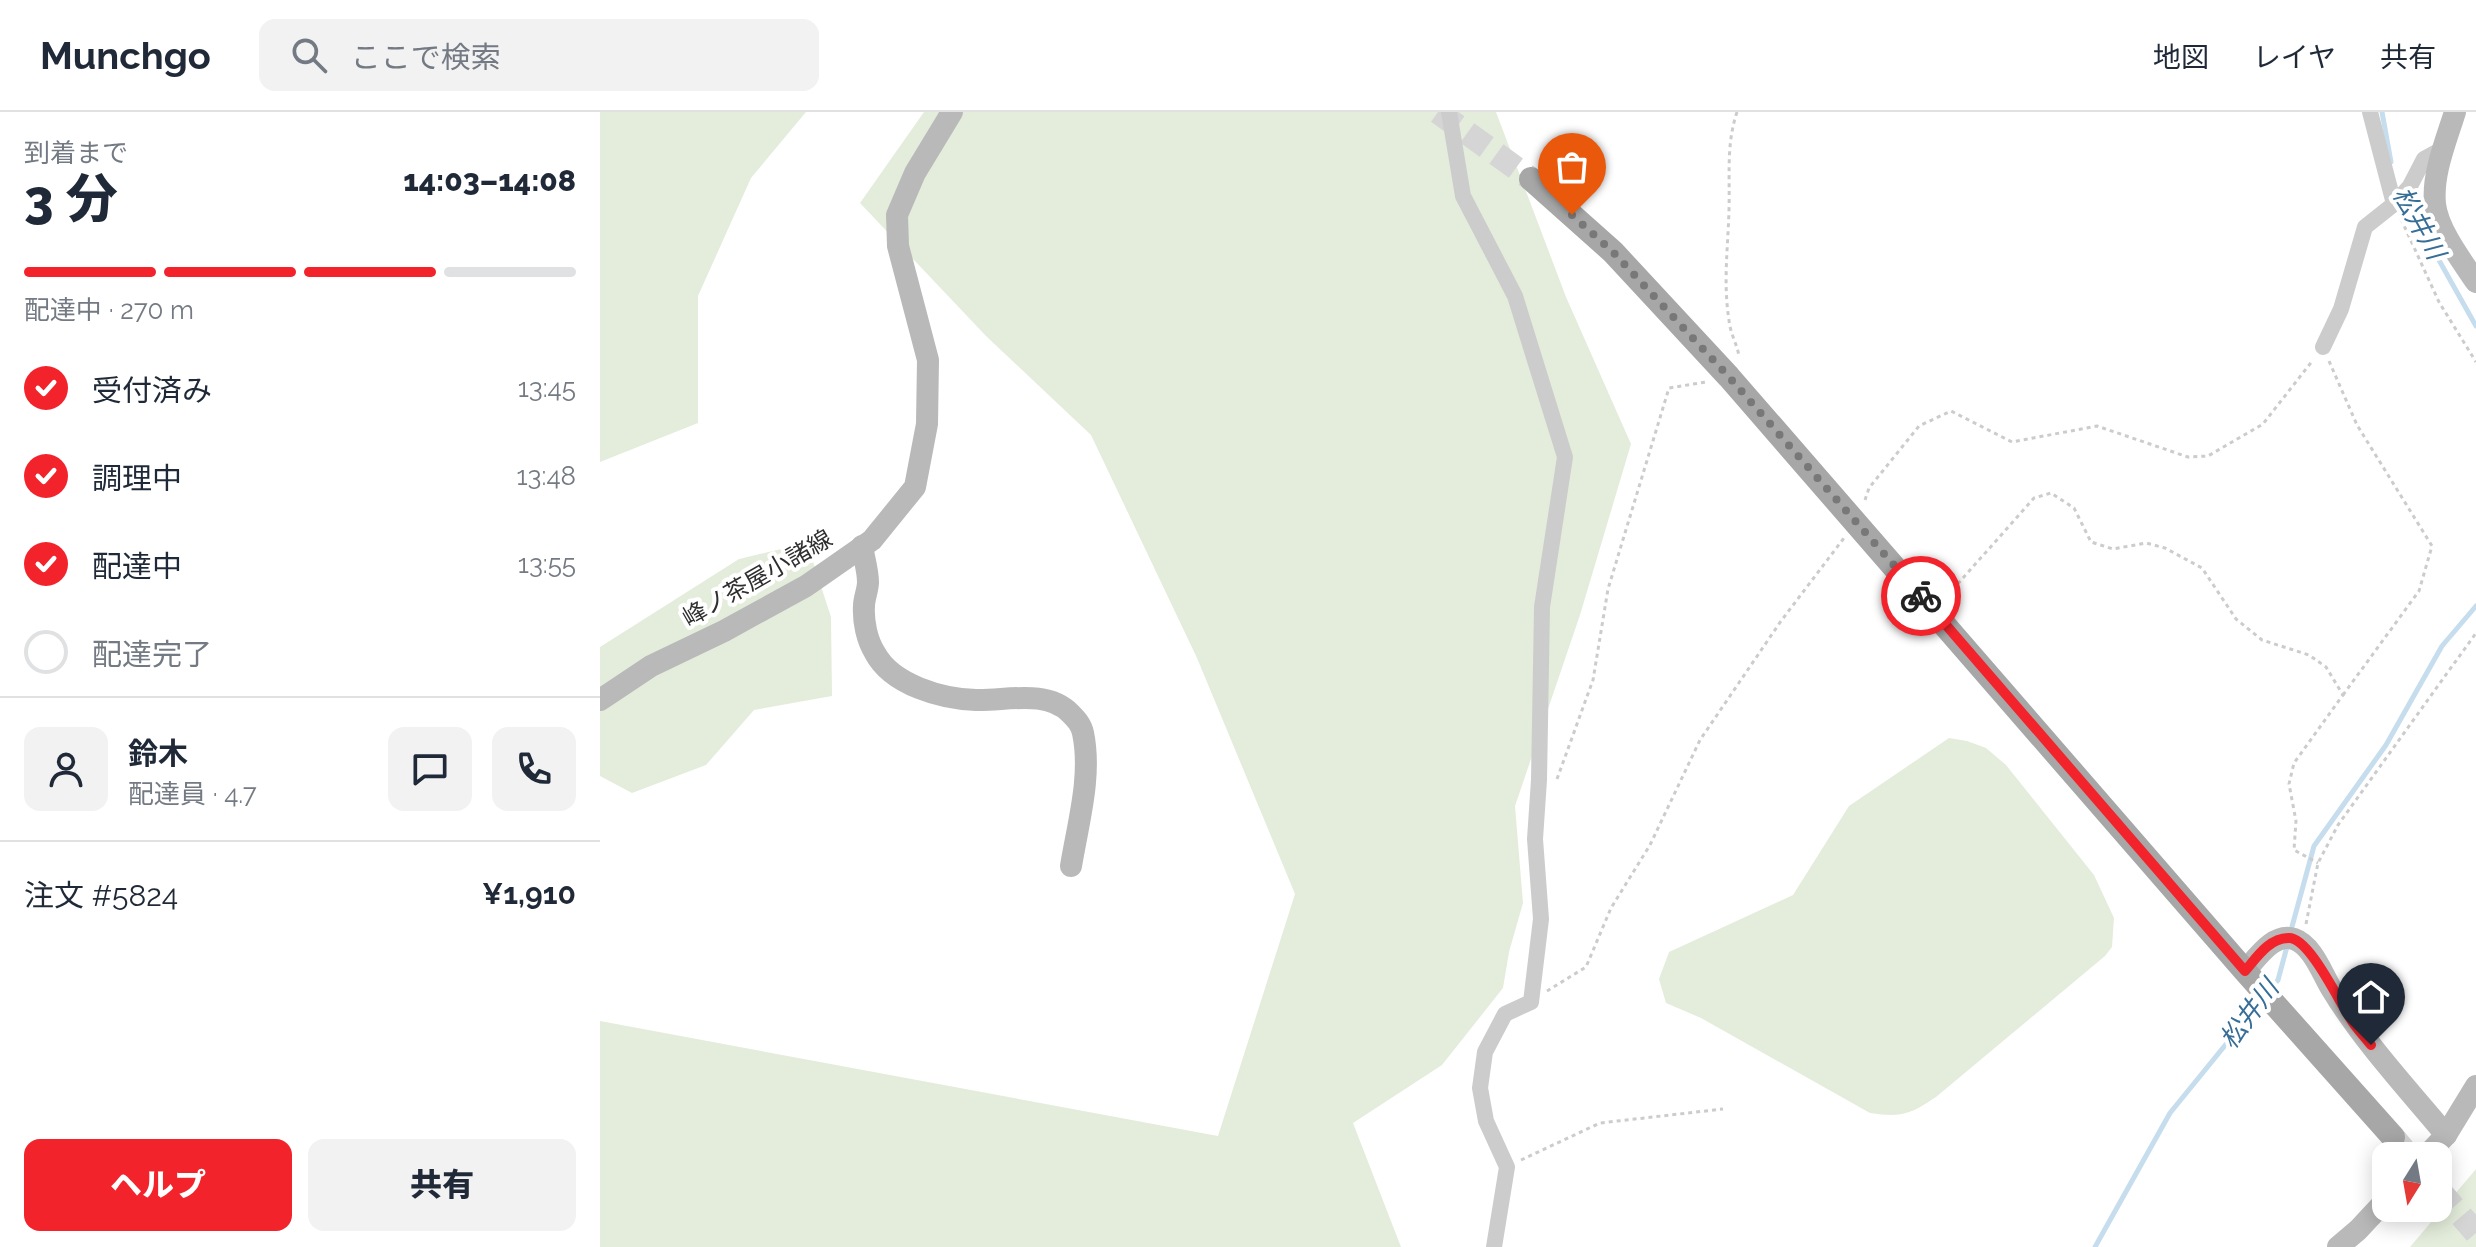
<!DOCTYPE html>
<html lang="ja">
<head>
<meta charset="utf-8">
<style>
  body { margin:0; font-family:Raleway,"Noto Sans JP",sans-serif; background:#f2f2f3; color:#1f2937; height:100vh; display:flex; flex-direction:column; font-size:30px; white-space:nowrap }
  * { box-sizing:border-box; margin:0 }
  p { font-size:26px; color:#747a83 }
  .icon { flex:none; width:44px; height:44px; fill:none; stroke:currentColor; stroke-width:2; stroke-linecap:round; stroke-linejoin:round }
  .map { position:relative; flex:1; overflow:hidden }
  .details { display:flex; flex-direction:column; background:#fff; width:600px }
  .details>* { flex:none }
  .needle { width:52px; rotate:191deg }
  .buttons { position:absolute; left:1772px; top:1030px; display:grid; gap:16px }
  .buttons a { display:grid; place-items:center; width:80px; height:80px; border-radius:16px; background:#fff; box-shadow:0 4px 20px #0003; font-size:40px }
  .pin { position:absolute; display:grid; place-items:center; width:68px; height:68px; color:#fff; margin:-82px -34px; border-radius:50% 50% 50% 0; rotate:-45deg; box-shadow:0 0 8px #0007 }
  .pin .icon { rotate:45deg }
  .courier { position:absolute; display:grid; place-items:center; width:80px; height:80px; margin:-40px; border:6px solid #f3232c; border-radius:50%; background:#fff; color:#222; box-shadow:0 2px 10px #0007 }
  .overview em { font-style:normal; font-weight:800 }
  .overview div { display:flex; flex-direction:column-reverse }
  .overview { display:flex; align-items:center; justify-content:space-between; height:136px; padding:0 24px }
  h1 { font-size:52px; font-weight:800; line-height:60px }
  .bar { display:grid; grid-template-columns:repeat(4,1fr); gap:12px 8px; align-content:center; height:96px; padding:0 24px }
  .bar i { height:10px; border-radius:6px; background:#e0e1e3 }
  .bar .selected { background:#f3232c }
  .bar p { grid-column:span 4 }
  .line { display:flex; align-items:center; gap:20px; padding:0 24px; border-top:2px solid #e0e1e3 }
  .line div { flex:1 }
  .round { display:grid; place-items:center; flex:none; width:84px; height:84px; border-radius:16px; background:#f2f2f3 }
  ol { padding:0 24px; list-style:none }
  li { display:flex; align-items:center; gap:24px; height:88px }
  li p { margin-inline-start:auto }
  li .icon { padding:8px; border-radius:50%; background:#f3232c; color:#fff; stroke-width:4 }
  li:last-child { color:#747a83 }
  li i { width:44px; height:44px; border:4px solid #e0e1e3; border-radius:50% }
  .button { display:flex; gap:16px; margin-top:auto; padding:16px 24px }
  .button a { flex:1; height:92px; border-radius:16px; background:#f3232c; color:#fff; font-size:32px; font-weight:800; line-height:92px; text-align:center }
  .button a+a { background:#f2f2f3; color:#1f2937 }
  header { display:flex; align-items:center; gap:48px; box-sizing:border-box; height:112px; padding:0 40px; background:#fff; border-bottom:2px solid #e0e1e3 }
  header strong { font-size:38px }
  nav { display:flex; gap:44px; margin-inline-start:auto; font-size:28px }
  .search { width:560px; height:72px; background:#f2f2f3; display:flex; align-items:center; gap:20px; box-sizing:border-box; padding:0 28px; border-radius:16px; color:#747a83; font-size:30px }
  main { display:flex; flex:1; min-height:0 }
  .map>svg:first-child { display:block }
</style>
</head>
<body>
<header>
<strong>Munchgo</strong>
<div class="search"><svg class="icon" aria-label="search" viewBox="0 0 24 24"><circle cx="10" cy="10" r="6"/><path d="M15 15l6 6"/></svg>ここで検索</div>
<nav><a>地図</a><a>レイヤ</a><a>共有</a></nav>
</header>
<main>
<section class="details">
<div class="overview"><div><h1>3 分</h1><p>到着まで</p></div><em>14:03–14:08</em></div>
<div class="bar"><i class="selected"></i><i class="selected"></i><i class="selected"></i><i></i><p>配達中 · 270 m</p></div>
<ol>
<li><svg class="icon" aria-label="check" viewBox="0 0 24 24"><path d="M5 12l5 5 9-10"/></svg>受付済み<p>13:45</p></li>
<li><svg class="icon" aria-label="check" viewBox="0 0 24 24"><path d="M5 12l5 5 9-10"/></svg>調理中<p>13:48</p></li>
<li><svg class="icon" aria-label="check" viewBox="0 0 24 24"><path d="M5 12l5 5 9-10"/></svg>配達中<p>13:55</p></li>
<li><i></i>配達完了</li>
</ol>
<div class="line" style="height:144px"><a class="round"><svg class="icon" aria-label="person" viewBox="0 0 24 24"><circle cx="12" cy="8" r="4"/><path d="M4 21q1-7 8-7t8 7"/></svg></a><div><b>鈴木</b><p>配達員 · 4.7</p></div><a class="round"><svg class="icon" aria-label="chat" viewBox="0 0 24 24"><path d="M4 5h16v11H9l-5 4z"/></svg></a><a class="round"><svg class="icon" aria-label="phone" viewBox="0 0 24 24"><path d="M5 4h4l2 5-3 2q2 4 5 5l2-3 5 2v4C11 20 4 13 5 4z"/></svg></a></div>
<div class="line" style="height:104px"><div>注文 #5824</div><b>¥1,910</b></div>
<div class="button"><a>ヘルプ</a><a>共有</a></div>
</section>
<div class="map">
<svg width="1876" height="1135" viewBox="0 0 1876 1135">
  <rect width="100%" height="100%" fill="#fff"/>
  <g fill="#e4eddb">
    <path d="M0 0H206L151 66 98 184V311L0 350Z"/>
    <path d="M324 0H896L966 185 1031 332 980 503 915 694 923 791 909 840 903 876 842 953 753 1011 801 1135H0V909L618 1024 695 782 597 546 491 323 386 224 260 91Z"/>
    <path d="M207 431 231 505 232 584 154 598 106 653 32 681 0 664V535L139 447Z"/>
    <path d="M1349 626 1367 629 1386 636 1406 653 1494 763 1514 806 1512 835 1505 844 1336 985C1311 1002 1301 1006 1270 1001L1101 906 1066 891 1059 867 1069 840 1193 783 1249 694Z"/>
    <path d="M1876 1057V1135H1810Z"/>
  </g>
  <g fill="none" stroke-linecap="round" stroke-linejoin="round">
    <g stroke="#c6ddee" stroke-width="5">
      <path d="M1782 0 1791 50"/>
      <path d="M1804 86 1876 214"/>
      <path d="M1690 822 1714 734 1786 633 1842 534 1876 494"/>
      <path d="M1670 877 1678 868 1688 831"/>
      <path d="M1495 1135 1570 1001 1662 888"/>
    </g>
    <g stroke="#d5d5d5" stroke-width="24" stroke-dasharray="24 12" stroke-linecap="butt">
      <path d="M838 0 931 67"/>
      <path d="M1793 1025 1809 1044"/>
      <path d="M1838 1077 1876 1121"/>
    </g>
    <g stroke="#ccc" stroke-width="3" stroke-dasharray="4 4" stroke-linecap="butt">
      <path d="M1137 0C1126 33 1130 63 1129 98 1128 135 1123 171 1129 208 1130 221 1137 232 1139 244"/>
      <path d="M1801 107 1839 190 1876 250"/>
      <path d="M1729 249 1757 313 1832 434 1819 479 1743 583"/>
      <path d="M1265 388 1269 376 1319 314 1351 299 1412 330 1497 314 1588 345 1608 344 1663 312 1713 248"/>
      <path d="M1347 484 1434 386 1451 381 1474 396 1491 430 1513 437 1546 431 1565 436 1602 456 1636 507 1662 528 1709 543 1726 555 1743 583 1694 651 1689 672 1696 709 1694 738 1718 751"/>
      <path d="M957 667 993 568 1008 477 1069 276 1106 270"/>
      <path d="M1706 812 1718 751 1738 713 1876 521"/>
      <path d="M947 879 986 855 1011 796 1050 733 1100 628 1181 509 1244 426"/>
      <path d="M921 1048 1000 1011 1123 997"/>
    </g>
    <g stroke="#ccc" stroke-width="16">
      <path d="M849 0 863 84 915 184 965 345 942 495 939 668 935 727 941 807 931 890 905 902 885 940 880 976 886 1009 907 1055 894 1135"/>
      <path d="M1794 92 1810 74 1824 47 1844 36"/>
      <path d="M1723 235 1741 197 1765 115 1794 92 1770 0"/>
    </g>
    <g stroke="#b9b9b9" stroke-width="22">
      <path d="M1855 0C1846 29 1832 62 1835 92 1838 118 1862 149 1876 170"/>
      <path d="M262 434C264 446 268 459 268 470 268 478 264 486 264 494 263 510 267 528 275 541 292 573 342 587 376 588 406 589 446 577 470 601 476 607 481 612 483 621 492 664 478 711 471 754"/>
      <path d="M0 588 51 554 124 519 206 474 272 428 315 375 327 312 328 248 298 134 297 103 315 61 352 0"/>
      <path d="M1645 859C1657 846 1674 820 1694 827 1712 833 1722 861 1731 876 1763 929 1806 975 1846 1023"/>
      <path d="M1826 1044 1846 1023 1876 974"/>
      <path d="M1738 1135 1758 1118 1786 1088"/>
    </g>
    <path stroke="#a7a7a7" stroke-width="24" d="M931 67 1013 140 1129 265 1645 859 1793 1025"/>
  </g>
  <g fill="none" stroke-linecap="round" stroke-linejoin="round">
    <path stroke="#787878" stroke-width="8" stroke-dasharray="0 14.4" d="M972 103 1013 140 1129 265 1321 484"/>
    <path stroke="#f3232c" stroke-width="10" d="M1321 484 1645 859C1657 845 1669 826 1689 826 1710 826 1740 892 1752 909 1757 917 1765 925 1771 933"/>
  </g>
  <g text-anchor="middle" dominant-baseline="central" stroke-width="8" stroke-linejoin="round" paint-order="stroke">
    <g font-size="24" fill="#2f2f2f" stroke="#fff">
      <text transform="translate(157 466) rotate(-30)">峰ノ茶屋小諸線</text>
    </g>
    <g font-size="26" font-style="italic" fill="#366e97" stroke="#fff">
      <text transform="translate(1819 111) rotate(61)">松井川</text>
      <text transform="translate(1649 902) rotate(-53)">松井川</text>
    </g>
  </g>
</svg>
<div class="buttons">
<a><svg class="needle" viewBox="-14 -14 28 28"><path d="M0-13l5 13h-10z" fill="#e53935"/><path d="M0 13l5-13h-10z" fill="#747a83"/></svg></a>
</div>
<div class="pin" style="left:972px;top:103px;background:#ea580c"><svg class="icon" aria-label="bag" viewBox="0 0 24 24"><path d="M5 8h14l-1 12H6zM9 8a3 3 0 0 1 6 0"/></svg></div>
<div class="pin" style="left:1771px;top:933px;background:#1f2937"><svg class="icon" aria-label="home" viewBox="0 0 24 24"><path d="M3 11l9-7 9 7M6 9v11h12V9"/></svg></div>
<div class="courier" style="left:1321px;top:484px"><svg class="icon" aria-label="bike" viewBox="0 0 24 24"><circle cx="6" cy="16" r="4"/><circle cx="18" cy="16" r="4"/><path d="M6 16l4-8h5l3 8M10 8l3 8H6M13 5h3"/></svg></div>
</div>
</main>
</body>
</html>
